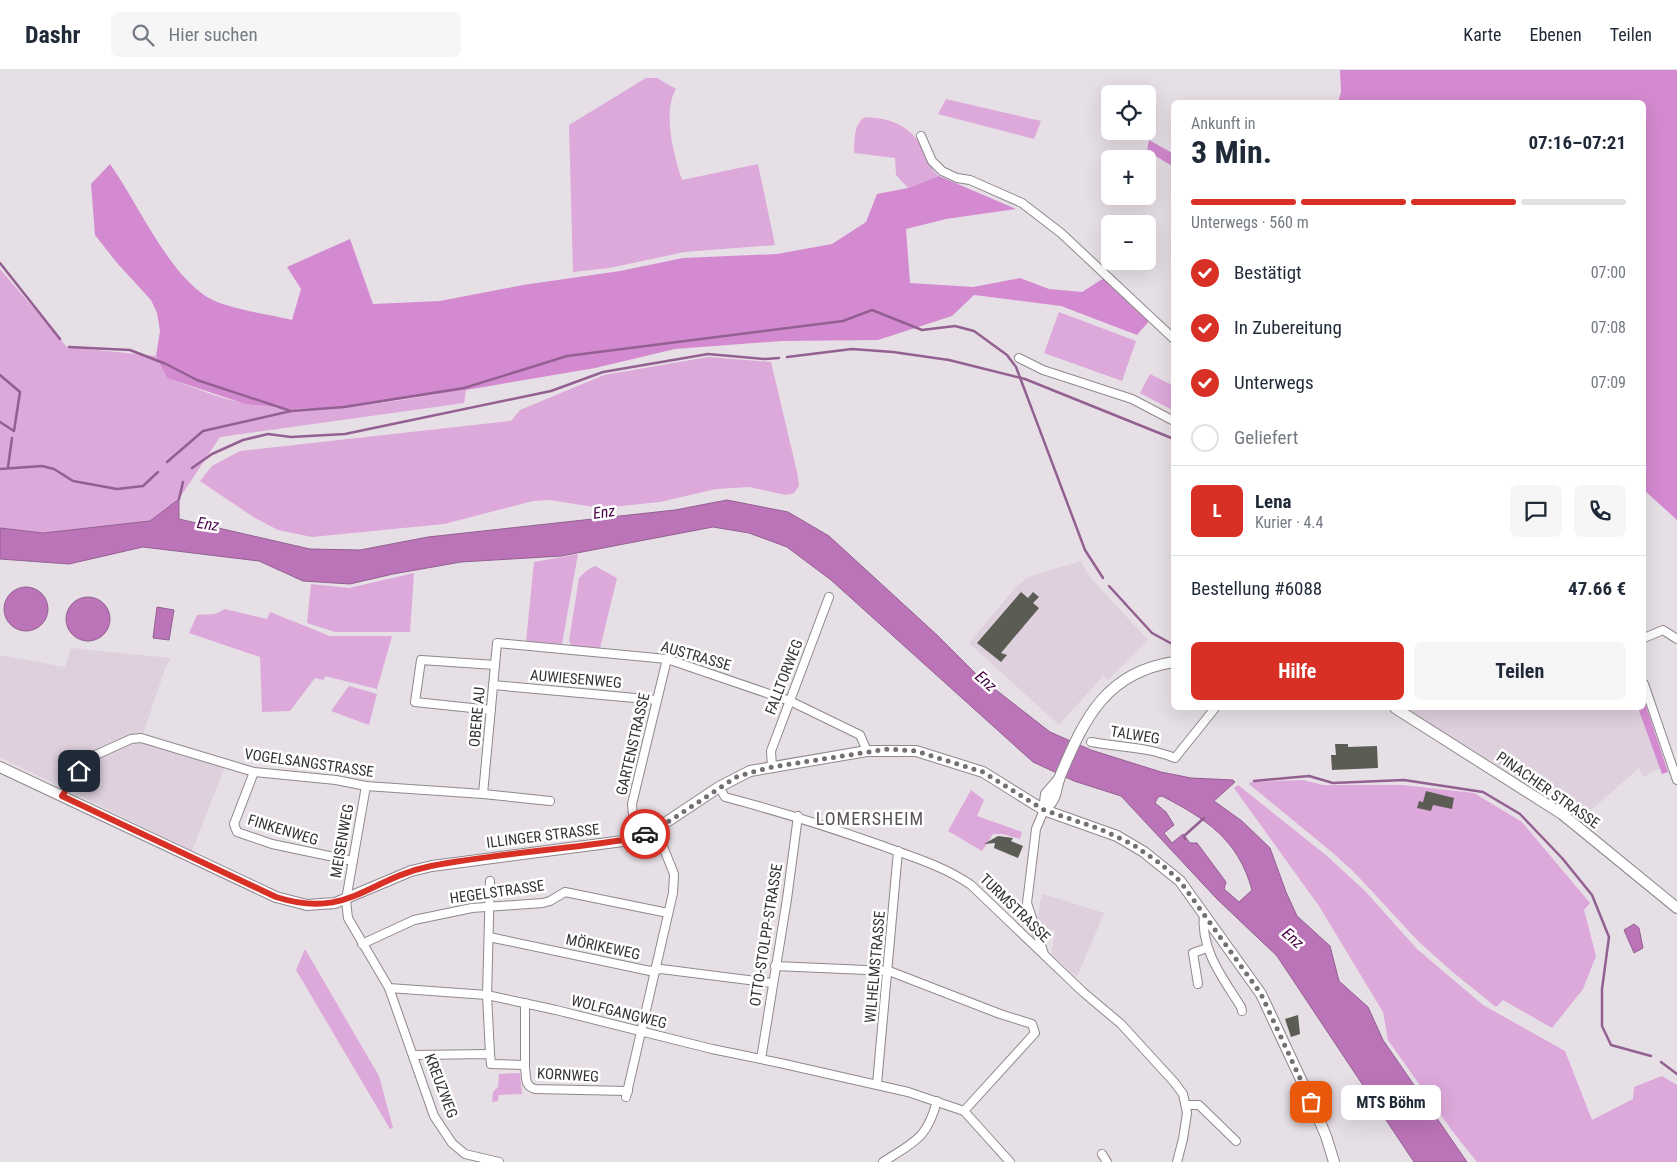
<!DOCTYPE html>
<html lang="de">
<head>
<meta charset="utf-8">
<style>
  body { margin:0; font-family:"Roboto Condensed",sans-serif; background:#f6f6f7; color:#1f2937; height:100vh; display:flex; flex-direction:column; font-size:19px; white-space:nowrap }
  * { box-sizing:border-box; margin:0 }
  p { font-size:16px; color:#747a83 }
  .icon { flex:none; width:28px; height:28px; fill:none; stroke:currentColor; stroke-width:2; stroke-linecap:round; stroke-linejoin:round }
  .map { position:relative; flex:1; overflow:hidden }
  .drawer { position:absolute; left:1171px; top:30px; width:475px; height:610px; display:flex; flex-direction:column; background:#fff; border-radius:8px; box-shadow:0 5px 20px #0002 }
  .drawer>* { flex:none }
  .fabs { position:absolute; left:1101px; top:15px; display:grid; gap:10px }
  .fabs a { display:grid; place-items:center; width:55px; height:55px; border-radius:8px; background:#fff; box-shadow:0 5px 20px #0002; font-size:25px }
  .pin { position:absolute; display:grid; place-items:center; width:42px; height:42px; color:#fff; margin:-21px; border-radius:10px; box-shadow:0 2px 8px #0006 }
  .courier { position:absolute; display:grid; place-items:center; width:50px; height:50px; margin:-25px; border:4px solid #d93025; border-radius:50%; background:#fff; color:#222; box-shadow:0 1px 6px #0007 }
  .bubble { position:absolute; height:35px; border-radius:8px; background:#fff; box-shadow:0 5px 20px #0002; font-size:16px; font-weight:700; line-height:35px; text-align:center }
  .overview em { font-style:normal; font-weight:700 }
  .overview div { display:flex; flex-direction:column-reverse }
  .overview { display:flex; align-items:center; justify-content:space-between; height:85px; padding:0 20px }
  h1 { font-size:32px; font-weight:700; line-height:38px }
  .bar { display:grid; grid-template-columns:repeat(4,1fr); gap:8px 5px; align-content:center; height:60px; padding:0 20px }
  .bar i { height:6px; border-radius:4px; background:#e0e1e3 }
  .bar .on { background:#d93025 }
  .bar p { grid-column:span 4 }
  .line { display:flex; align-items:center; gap:12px; padding:0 20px; border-top:1px solid #e0e1e3 }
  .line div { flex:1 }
  .round { display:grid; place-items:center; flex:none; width:52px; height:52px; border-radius:8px; background:#f6f6f7 }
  ol { padding:0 20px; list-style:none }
  li { display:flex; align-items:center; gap:15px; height:55px }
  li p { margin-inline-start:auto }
  li .icon { padding:5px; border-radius:50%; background:#d93025; color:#fff; stroke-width:4 }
  li:last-child { color:#747a83 }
  li i { width:28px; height:28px; border:2px solid #e0e1e3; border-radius:50% }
  .button { display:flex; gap:10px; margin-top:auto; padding:10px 20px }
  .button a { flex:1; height:58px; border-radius:8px; background:#d93025; color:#fff; font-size:20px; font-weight:700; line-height:58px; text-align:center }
  .button a+a { background:#f6f6f7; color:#1f2937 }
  header { display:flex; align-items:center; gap:30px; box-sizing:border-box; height:70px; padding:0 25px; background:#fff; border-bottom:1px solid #e0e1e3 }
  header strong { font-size:24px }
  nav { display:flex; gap:28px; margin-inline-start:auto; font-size:18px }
  .search { width:350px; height:45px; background:#f6f6f7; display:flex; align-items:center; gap:12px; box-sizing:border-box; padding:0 18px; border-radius:8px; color:#747a83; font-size:19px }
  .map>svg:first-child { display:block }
</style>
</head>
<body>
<header>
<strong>Dashr</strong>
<div class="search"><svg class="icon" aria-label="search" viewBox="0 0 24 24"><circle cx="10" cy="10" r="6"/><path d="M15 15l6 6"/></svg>Hier suchen</div>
<nav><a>Karte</a><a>Ebenen</a><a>Teilen</a></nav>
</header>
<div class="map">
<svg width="1677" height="1092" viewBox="0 0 1677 1092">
  <rect width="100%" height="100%" fill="#e6dfe6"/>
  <g fill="#ded0dd">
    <path d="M1081 491 1089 506 1148 570 1108 610 1103 606 1059 655 969 573 1016 517 1028 507Z"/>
    <path d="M71 578 171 588 166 596 143 664 227 691 192 781 0 687V585L65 597Z"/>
    <path d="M1403 638H1638L1660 698 1644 707 1639 698 1581 749 1557 731Z"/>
    <path d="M1043 824 1104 843 1077 907 1051 884 1055 861 1037 856 1040 832Z"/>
  </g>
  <g fill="#dda8da">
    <path d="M646 8H657L676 19C662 42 674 86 682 110L758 94 775 175 685 182 609 198 573 202 569 55Z"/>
    <path d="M946 29 1041 51 1034 69 938 44Z"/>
    <path d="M865 47C896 49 913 57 927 86 930 93 932 102 939 106L908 118 896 105 895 88 854 83C855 69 853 55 865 47Z"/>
    <path d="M0 199 67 277 156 286 167 308C193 317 220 329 247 334 320 346 393 331 466 320L464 333 220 367 179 429 150 451 43 463 0 458Z"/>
    <path d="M1059 242 1136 271 1122 311 1044 283Z"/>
    <path d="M708 287 771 292 797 402 799 416 794 423 786 425 749 417 716 419 660 432 601 438 549 430 533 431 444 454 312 467 278 460 255 448 200 411 212 396 240 381 511 351 520 340 604 305Z"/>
    <path d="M1150 304 1174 316V341L1140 323Z"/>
    <path d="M578 484 562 574 526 572 534 492Z"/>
    <path d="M595 496 617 508 600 578 572 576 569 571 579 508 586 501Z"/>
    <path d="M414 503 410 562H335L307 553 311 514 349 518Z"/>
    <path d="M225 539 267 549 270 542 330 566H392L377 619 325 606 324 610 315 608 290 641 262 642 260 587 189 563 197 545 215 544Z"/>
    <path d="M349 616 377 624 369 655 331 641Z"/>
    <path d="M1303 710 1323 715H1403L1474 723 1522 752 1590 833 1584 840 1596 886 1583 919 1552 958 1503 930 1496 937 1455 904 1419 872 1355 803 1333 783 1249 714 1251 712Z"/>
    <path d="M1238 715 1327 786 1365 821 1417 879 1483 935 1565 981 1592 1050 1633 1029 1634 1017 1662 1006 1677 1015V1092H1477L1453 1062 1388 970 1383 942 1319 836 1234 718Z"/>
    <path d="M971 720 984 730 977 746 1022 762 1020 769 1003 764H993L982 781 948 761Z"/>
    <path d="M305 879 379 1006 393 1058 390 1059 296 900Z"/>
    <path d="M520 1003 522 1024 499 1025 498 1031 492 1032 493 1022 498 1017 499 1004Z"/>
  </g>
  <g fill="#d48ad0">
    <path d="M1340 0H1677V450L1644 420V32H1338L1341 22Z"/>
    <path d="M1149 70 1174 84V97L1147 81Z"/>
    <path d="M110 94C139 135 166 200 207 227 224 238 271 245 292 250L301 219 287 197 350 169 373 234 440 231 523 215 620 201 683 188 777 184 832 174 866 152 877 124 908 118 939 106 1016 139 946 149 906 159 910 213 973 217 1020 208 1049 219 1082 222 1104 208 1150 250 1137 265 1061 236 974 225 952 246 878 270 782 271 675 279 595 298 466 320 350 337 293 339 245 334 167 308 156 286 160 261 157 243 151 230 117 193 95 165 91 114Z"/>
    <path d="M1644 630 1668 702 1662 704 1638 638H1644Z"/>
  </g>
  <g fill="#bb74b8" stroke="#936091" fill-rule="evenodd">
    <path d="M179 429V449L310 479 360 480 428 467 675 440 727 430 788 442 829 466 937 565 978 606 1050 662 1091 680 1161 702 1191 708 1233 710 1235 712 1214 731 1242 751 1270 778 1286 822 1297 846 1330 876 1339 911 1368 937 1383 970 1467 1092H1414L1277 886 1217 829 1121 726 1074 711 1033 692 831 510 787 477 749 463 713 457 561 486 461 492 393 504 350 514 303 511 259 491 143 477 69 494 0 489V458L43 463 150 451ZM1162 726C1206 749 1238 769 1252 820L1239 832 1224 819 1226 812 1197 773H1190L1183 764 1172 773 1164 763 1174 755 1166 742 1155 733 1158 727Z"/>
    <circle cx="26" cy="539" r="22"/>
    <circle cx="88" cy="549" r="22"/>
    <path d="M157 537 174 540 169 570 153 568Z"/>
    <path d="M1634 854 1639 858 1643 878 1634 883 1624 860Z"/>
  </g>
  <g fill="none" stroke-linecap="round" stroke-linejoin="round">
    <g stroke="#936091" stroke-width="2.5">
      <path d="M0 193 60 269"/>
      <path d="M69 277 130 280 166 294 197 310 291 341"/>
      <path d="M787 287 852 279 893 282 949 290 1025 309 1174 369"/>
      <path d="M0 305 20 322 14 361 0 352"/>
      <path d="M167 392 203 361 291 341 344 337 464 318 567 286 843 251 872 240 922 260 955 256 974 261 1007 285 1016 297 1085 480 1103 508"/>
      <path d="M8 397 12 368"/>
      <path d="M192 398 212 384 243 370 268 364 291 367 345 364 551 321 603 302 708 284 765 289 779 288"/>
      <path d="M0 399 42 396 54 399 73 411 117 419 143 416 158 402"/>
      <path d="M179 429 183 412"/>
      <path d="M1109 516 1152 563 1174 575"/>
      <path d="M1254 711 1309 706 1333 713 1404 710 1483 722 1520 744 1562 788 1592 825 1609 867 1602 919V956L1611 975 1651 986"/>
      <path d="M1185 769 1184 766 1204 748"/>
      <path d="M1661 992 1677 1004"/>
    </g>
  </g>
  <g fill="#5b5d55">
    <path d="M1021 522 1028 528 1033 522 1039 527 1033 533 1039 538 1001 583 1007 585 1001 592 977 573Z"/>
    <path d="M1335 674H1348V677L1377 676 1378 698 1332 700 1331 685H1336Z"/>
    <path d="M1426 721 1454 728 1452 739 1433 735 1431 741 1417 738 1419 731 1423 732Z"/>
    <path d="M998 766 1013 768 1011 771 1023 776 1018 788 994 778 995 773 984 774Z"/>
    <path d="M1298 945 1300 964 1291 967 1285 949Z"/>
  </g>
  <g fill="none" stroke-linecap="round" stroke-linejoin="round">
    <defs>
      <g id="street">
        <path d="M921 66 932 91 942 101 957 108 970 110 1022 133 1061 163 1174 269"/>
        <path d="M1019 288 1043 300 1132 329 1174 351"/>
        <path d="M1644 568 1663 560 1677 569"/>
        <path d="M1644 614 1677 710"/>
        <path d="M493 615 657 630"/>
        <path d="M491 640 415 632 421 590 495 595"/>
        <path d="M1091 672C1119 677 1148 677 1175 688L1215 638"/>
        <path d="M772 697 771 681 829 527"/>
        <path d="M254 702 234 754 237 762 272 774 353 791"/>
        <path d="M366 716 346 830 348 848 389 918 487 925 556 940 712 979 780 993 908 1022 964 1041 1010 1092"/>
        <path d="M719 717 725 727C778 741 829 757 880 775 910 786 944 796 971 815L1083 922 1121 954 1174 1012 1183 1024 1187 1043 1183 1069 1177 1092"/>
        <path d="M483 724 497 573 667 589 790 631 860 665 867 681"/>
        <path d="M62 726 87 689 131 669 141 668 254 702 336 710 366 716 483 724 550 731"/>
        <path d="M1044 740 1036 759 1027 833 1044 884"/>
        <path d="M643 765 633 745 632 734 667 589"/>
        <path d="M490 811 487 925 490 984"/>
        <path d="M1204 843C1200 880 1223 908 1241 937L1242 941"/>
        <path d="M489 867 650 901 661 899 772 913"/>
        <path d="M362 874 414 850 472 838 543 833 550 831 565 822 668 843"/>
        <path d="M775 896 889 901 1000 944 1032 954 1035 963 964 1041"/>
        <path d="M1198 914 1193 883 1207 878"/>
        <path d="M389 918 434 1046 452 1073 465 1084 499 1092"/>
        <path d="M525 933V997"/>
        <path d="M414 985 490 984 491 994 524 995C528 1005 522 1015 535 1019L628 1021"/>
        <path d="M761 989 787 829 798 746"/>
        <path d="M877 1014 898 781"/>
        <path d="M626 1027 673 823 674 804 656 759"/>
        <path d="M1186 1035H1199L1236 1071"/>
        <path d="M1102 1084 1107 1092"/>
        <path d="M883 1092C914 1072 927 1069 937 1031"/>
      </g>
      <g id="secondary">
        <path d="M1395 638 1562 744 1677 838"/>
        <path d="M0 697 276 827 307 835 335 833 411 801 432 796 623 771 656 759 719 717 750 701 867 681H916L983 702 1044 740 1117 766 1144 782 1180 811 1261 924 1311 1031 1326 1066 1334 1092"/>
        <path d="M1044 740C1059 727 1054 720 1061 704 1085 647 1107 602 1174 592"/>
        <path d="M1044 740 1046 724 1059 709"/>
      </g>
    </defs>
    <use href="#street" stroke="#8f888e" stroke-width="10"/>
    <use href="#secondary" stroke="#8f888e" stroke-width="12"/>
    <use href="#street" stroke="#fff" stroke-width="8"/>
    <use href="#secondary" stroke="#fff" stroke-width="10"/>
  </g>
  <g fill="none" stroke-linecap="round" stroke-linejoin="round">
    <path stroke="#746f73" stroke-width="5" stroke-dasharray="0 9" d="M645 764 671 750 738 706 772 697 888 679 916 681 983 702 1044 740 1100 759 1132 774 1161 794 1180 811 1261 924 1311 1032"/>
    <path stroke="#d93025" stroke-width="6" d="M79 701 62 726 276 827C348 850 367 809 431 796 494 784 559 780 623 770L645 764"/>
  </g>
  <g text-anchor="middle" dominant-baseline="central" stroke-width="5" stroke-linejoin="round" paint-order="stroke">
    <g font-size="15" fill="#363335" stroke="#fff">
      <text transform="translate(696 586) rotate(16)">AUSTRASSE</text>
      <text transform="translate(784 607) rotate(-69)">FALLTORWEG</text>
      <text transform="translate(576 609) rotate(5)">AUWIESENWEG</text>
      <text transform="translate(477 647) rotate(-85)">OBERE AU</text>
      <text transform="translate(1135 665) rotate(9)">TALWEG</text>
      <text transform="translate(633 674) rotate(-77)">GARTENSTRASSE</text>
      <text transform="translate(309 693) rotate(8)">VOGELSANGSTRASSE</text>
      <text transform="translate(1548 720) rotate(35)">PINACHER STRASSE</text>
      <text transform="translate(283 760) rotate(17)">FINKENWEG</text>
      <text transform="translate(543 766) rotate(-7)">ILLINGER STRASSE</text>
      <text transform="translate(342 771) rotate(-80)">MEISENWEG</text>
      <text transform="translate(497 822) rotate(-8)">HEGELSTRASSE</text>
      <text transform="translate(1015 838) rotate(44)">TURMSTRASSE</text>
      <text transform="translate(766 865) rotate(-81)">OTTO-STOLPP-STRASSE</text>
      <text transform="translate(603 877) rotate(12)">MÖRIKEWEG</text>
      <text transform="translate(875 897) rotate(-85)">WILHELMSTRASSE</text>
      <text transform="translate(619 942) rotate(14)">WOLFGANGWEG</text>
      <text transform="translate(568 1005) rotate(3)">KORNWEG</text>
      <text transform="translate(441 1016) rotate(69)">KREUZWEG</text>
    </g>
    <g font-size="16" font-style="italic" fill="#490448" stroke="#fff">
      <text transform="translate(604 442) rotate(-8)">Enz</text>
      <text transform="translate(208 454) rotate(9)">Enz</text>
      <text transform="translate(986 611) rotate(41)">Enz</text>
      <text transform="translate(1293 868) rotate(41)">Enz</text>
    </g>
    <g font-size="18" letter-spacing="1" fill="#595258" stroke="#fff">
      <text x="870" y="748">LOMERSHEIM</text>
    </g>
  </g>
</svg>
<div class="fabs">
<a><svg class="icon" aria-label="locate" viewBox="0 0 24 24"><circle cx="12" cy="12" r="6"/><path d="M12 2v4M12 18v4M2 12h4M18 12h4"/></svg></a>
<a>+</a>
<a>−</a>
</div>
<div class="pin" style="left:1311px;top:1032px;background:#ea580c"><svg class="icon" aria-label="bag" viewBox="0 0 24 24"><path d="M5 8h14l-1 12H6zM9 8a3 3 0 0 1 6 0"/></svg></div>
<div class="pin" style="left:79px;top:701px;background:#1f2937"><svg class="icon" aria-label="home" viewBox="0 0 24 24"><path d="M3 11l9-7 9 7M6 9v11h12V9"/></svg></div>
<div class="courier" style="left:645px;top:764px"><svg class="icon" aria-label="car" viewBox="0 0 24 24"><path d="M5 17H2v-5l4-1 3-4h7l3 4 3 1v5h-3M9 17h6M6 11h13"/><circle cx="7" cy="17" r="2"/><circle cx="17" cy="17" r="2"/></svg></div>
<div class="bubble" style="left:1341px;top:1015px;width:100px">MTS Böhm</div>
<section class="drawer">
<div class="overview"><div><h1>3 Min.</h1><p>Ankunft in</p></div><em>07:16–07:21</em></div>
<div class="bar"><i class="on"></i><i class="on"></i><i class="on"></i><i></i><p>Unterwegs · 560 m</p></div>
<ol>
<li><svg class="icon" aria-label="check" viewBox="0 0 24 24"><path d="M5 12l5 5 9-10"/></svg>Bestätigt<p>07:00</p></li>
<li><svg class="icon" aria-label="check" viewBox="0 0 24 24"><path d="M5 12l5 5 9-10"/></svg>In Zubereitung<p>07:08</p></li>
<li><svg class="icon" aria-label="check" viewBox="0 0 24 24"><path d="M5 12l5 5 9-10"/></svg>Unterwegs<p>07:09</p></li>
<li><i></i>Geliefert</li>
</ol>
<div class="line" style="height:90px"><b class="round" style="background:#d93025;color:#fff">L</b><div><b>Lena</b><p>Kurier · 4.4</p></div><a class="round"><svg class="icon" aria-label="chat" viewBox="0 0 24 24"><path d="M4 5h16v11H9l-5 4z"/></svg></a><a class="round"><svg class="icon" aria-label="phone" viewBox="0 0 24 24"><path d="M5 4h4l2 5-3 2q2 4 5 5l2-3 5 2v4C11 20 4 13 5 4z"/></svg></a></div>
<div class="line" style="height:65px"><div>Bestellung #6088</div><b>47.66 €</b></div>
<div class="button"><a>Hilfe</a><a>Teilen</a></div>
</section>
</div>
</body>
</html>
